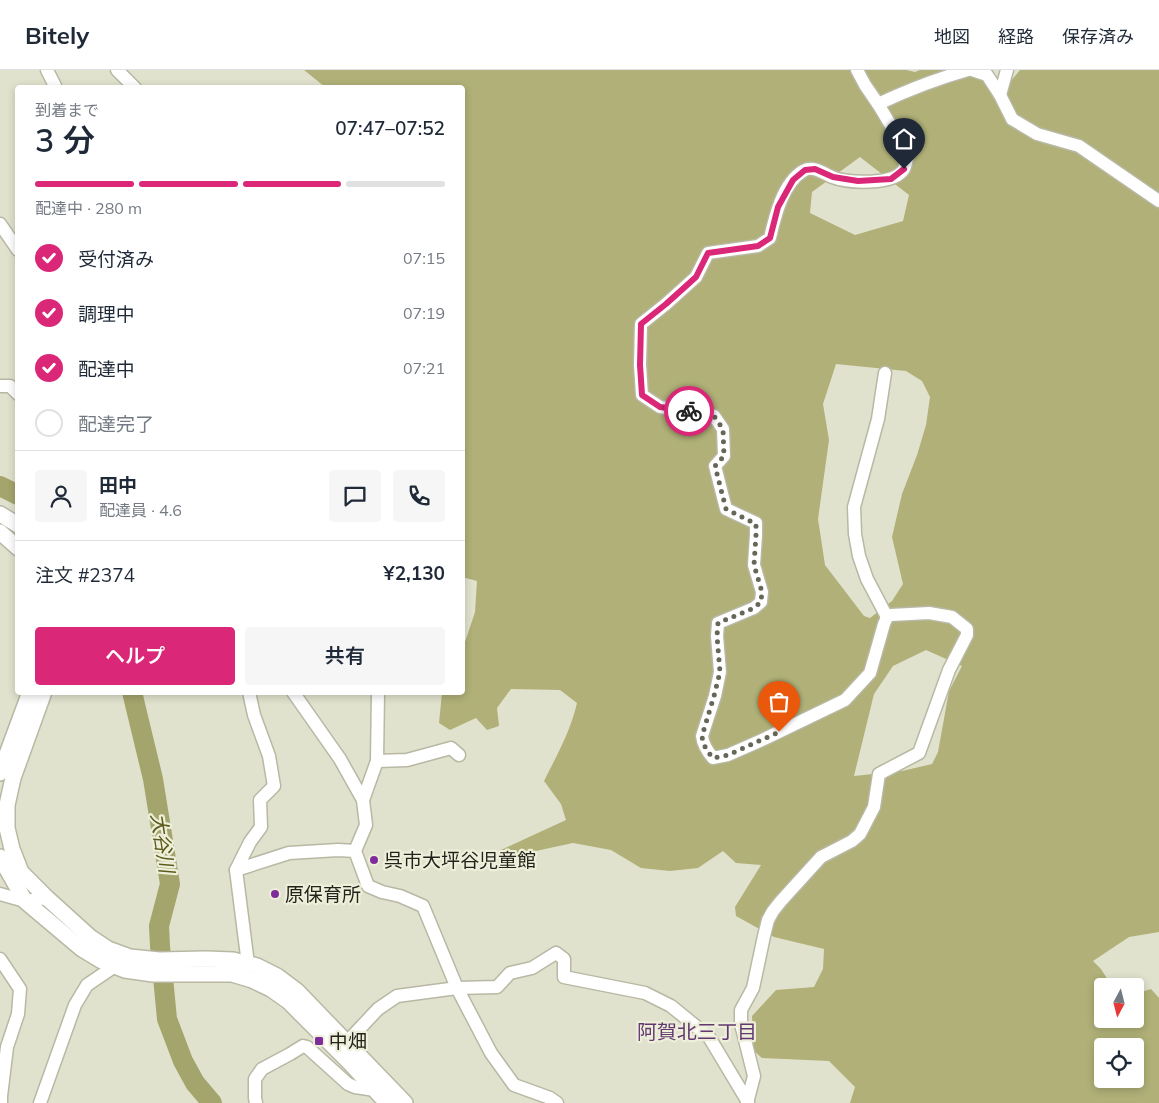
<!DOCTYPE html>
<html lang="ja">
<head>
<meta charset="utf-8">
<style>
  body { margin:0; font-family:Mulish,"Noto Sans JP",sans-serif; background:#f6f6f7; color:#1f2937; height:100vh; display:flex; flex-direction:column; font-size:19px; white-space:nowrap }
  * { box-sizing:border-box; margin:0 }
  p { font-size:16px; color:#747a83 }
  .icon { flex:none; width:28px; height:28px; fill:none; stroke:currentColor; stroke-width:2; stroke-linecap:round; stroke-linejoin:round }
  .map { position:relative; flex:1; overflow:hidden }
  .drawer { position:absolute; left:15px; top:15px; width:450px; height:610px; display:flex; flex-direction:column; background:#fff; border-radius:5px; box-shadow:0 2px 8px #0003 }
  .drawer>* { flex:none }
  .needle { width:32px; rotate:187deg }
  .buttons { position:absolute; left:1094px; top:908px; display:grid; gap:10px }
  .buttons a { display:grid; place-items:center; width:50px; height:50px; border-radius:5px; background:#fff; box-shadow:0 2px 8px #0003; font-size:25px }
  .pin { position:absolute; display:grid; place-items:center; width:42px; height:42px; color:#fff; margin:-51px -21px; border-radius:50% 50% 50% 0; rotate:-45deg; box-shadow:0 0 5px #0007 }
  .pin .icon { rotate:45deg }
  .courier { position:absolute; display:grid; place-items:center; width:50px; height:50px; margin:-25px; border:4px solid #db2777; border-radius:50%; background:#fff; color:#222; box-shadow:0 1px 6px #0007 }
  .head em { font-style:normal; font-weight:600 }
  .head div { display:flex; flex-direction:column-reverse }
  .head { display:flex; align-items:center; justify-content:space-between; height:85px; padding:0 20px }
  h1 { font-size:32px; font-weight:600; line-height:38px }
  .bar { display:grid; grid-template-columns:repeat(4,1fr); gap:8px 5px; align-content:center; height:60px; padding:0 20px }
  .bar i { height:6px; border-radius:4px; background:#e0e1e3 }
  .bar .on { background:#db2777 }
  .bar p { grid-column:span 4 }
  .line { display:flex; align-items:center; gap:12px; padding:0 20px; border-top:1px solid #e0e1e3 }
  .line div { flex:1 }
  .round { display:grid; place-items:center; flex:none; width:52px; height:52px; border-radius:5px; background:#f6f6f7 }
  ol { padding:0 20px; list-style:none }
  li { display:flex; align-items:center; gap:15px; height:55px }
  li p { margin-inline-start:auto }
  li .icon { padding:5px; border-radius:50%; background:#db2777; color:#fff; stroke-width:4 }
  li:last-child { color:#747a83 }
  li i { width:28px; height:28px; border:2px solid #e0e1e3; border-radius:50% }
  .action { display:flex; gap:10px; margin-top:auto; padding:10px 20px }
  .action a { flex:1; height:58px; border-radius:5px; background:#db2777; color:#fff; font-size:20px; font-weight:600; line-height:58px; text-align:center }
  .action a+a { background:#f6f6f7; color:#1f2937 }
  header { display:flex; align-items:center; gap:30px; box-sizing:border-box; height:70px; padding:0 25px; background:#fff; border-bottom:1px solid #e0e1e3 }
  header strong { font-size:24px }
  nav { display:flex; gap:28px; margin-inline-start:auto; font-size:18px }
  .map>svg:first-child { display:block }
</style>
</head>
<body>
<header>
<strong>Bitely</strong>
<nav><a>地図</a><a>経路</a><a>保存済み</a></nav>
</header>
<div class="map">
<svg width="1159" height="1033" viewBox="0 0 1159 1033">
  <rect width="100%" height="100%" fill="#e1e2cd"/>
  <path fill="#b0b078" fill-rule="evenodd" d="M304 0H906L915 2 920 0H974L1010 12 1020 0H1159V862L1129 867 1093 891 1101 899 1111 915 1113 916H1102V949H1135V924L1151 919 1159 928V1033H850L855 1017 829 991 762 988 754 981 752 946 776 920 814 917 823 899 824 879 774 867 736 846 735 837 761 795 736 793 723 781 698 798 670 801 641 798 611 780 573 773 517 785 502 788 501 780 566 750 561 734 544 711C557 685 571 660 577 633L560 620 511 619 497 638 499 656 487 660 476 648 450 660 439 653 442 623 462 622 463 576 465 572 475 542 477 511 462 507V18L325 17ZM860 87 909 125 903 151 855 165 810 143 812 122ZM836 294 906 301 922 311 930 327 926 355 917 385 902 424 892 467 903 514 892 531 870 548 864 546 825 495 818 449 829 370 823 334ZM926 580 962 596 949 621 938 682 932 694 902 701 854 706 874 624 893 596ZM1102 976H1135V1009H1102Z"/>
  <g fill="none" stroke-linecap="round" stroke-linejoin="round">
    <g stroke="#a4a56d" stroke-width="20">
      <path d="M0 416 18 425"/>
      <path d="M132 622 153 709 170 814 159 856 160 876 167 949 183 991 195 1013 212 1033"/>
    </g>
    <defs>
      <g id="minor">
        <path d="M47 0 56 18"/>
        <path d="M117 0 135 18"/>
        <path d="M972 0 987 5 1000 25 1012 49 1037 64 1079 76 1159 131"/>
        <path d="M1000 25 1007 0"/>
        <path d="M878 34C908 20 936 9 968 0"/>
        <path d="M0 154 18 180"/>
        <path d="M885 303 878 349 854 437 855 464 859 486 867 509 887 547"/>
        <path d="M0 316H10L18 324"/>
        <path d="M293 622 340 689 363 730"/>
        <path d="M378 622 377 691 363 730 366 755 355 781 368 816 382 822 400 826 423 836 457 918 491 983 514 1015 550 1028 557 1033"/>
        <path d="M377 691 407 690 451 678 459 685"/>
        <path d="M236 800 289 783 338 780 355 781"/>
        <path d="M0 824 25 831 47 828"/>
        <path d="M0 889 20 919 18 944 7 977 1 1026V1033"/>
        <path d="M248 894 236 800 250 772 261 757 260 730 274 716 269 686 254 645 249 622"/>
        <path d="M347 972 378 939 397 926 457 918 497 917 510 903 532 898 556 883 564 889V907L645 923 671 936 709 967 748 1032"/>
        <path d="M40 1033 75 935 87 915 115 896 123 897"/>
        <path d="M256 1033 255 1028V1009L262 999 290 984 303 976 307 977 348 1014 355 1017 375 1020"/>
        <path d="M747 1033 754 1006 741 954V940L753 918 764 866 768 850 773 841 781 831 821 787 852 771 860 764 874 737 879 704 919 683 949 600 967 565V559L952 547 929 543 891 545 887 547 884 554 870 603 845 630 762 670 728 685 713 688C707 681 703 675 702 666L715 626 720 602 717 566 718 553 754 538 761 532 762 522 754 495 756 465V453L726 439 715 396 724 386 723 359 714 346 660 337 642 325 640 295 641 254 666 234 696 207 708 183 758 176 770 168C775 146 783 113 803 101 813 95 823 103 832 107 848 113 894 116 904 99 906 95 907 88 908 84L878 34 865 15 857 0"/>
      </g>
      <g id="tertiary">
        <path d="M0 444 18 455"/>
        <path d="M0 462 18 478"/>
        <path d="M44 622 13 708 7 735V758L12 779 21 802 47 828 90 867 108 879 130 887 159 890 206 889 233 890 257 896 277 906 297 921 405 1033"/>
        <path d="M0 703 30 622"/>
        <path d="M0 787 25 831 82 879 102 891 125 900 153 904H232L252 910 271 919 288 931 349 992 387 1033"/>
      </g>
    </defs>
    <use href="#minor" stroke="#b8b8a4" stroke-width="15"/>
    <use href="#tertiary" stroke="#b8b8a4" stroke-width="18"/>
    <use href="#minor" stroke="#fff" stroke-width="12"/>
    <use href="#tertiary" stroke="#fff" stroke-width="15"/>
  </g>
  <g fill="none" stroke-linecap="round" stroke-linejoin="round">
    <path stroke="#666659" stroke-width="5" stroke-dasharray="0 9" d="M689 341 714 346 723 359 724 386 715 396 726 439 756 454V465L754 495 762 522 761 532 754 538 718 553 717 566 720 602 714 626 702 666C703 675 707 681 713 688L728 685 779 662"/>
    <path stroke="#db2777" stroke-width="6" d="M689 341 660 337 642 325 640 295 641 254 666 234 696 207 708 183 758 176 770 168 778 137 793 110 805 100 815 99 833 107 858 111 891 109 904 99"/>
  </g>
  <g fill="#7f2c9b" stroke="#eeefda" stroke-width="2">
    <circle cx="374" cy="790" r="5"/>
    <circle cx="275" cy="824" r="5"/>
    <rect x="314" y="966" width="10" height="10" rx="2.5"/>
  </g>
  <g text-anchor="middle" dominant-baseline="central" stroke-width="4.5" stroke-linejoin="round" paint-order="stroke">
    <g font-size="19" fill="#23231b" stroke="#eeefda" text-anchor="start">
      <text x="384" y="790">呉市大坪谷児童館</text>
      <text x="285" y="824">原保育所</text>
      <text x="329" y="971">中畑</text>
    </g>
    <g font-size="20" font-style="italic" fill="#5b5a19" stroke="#eeefda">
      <text transform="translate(163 773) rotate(81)">大谷川</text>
    </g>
    <g font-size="20" fill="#613970" stroke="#eeefda">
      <text x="697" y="961">阿賀北三丁目</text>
    </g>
  </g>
</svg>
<div class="buttons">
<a><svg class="needle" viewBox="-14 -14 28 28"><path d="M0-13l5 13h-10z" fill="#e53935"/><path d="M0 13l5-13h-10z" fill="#747a83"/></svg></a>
<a><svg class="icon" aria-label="locate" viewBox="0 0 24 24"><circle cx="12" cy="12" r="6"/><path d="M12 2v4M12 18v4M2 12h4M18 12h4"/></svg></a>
</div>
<div class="pin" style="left:779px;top:662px;background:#ea580c"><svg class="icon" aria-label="bag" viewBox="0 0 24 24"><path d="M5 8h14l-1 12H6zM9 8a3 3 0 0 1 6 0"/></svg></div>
<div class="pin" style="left:904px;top:99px;background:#1f2937"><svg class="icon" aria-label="home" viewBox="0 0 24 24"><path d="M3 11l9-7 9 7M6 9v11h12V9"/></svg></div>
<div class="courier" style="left:689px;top:341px"><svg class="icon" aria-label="bike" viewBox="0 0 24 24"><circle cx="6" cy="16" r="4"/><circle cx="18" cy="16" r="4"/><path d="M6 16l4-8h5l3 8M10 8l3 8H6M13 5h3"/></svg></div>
<section class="drawer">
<div class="head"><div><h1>3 分</h1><p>到着まで</p></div><em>07:47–07:52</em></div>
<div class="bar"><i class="on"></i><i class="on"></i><i class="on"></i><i></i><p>配達中 · 280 m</p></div>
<ol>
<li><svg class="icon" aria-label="check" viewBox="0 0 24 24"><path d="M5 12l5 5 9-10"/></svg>受付済み<p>07:15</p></li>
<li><svg class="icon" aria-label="check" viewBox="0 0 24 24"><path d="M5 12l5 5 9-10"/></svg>調理中<p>07:19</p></li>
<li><svg class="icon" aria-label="check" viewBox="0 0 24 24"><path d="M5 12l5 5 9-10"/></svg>配達中<p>07:21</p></li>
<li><i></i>配達完了</li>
</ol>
<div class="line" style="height:90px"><a class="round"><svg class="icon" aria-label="person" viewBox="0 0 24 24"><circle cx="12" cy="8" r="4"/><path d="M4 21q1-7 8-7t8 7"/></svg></a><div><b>田中</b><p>配達員 · 4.6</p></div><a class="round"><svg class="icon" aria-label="chat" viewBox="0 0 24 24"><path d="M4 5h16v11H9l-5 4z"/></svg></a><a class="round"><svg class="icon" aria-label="phone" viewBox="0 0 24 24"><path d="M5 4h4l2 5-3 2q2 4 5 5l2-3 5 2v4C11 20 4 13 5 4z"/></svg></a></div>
<div class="line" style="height:65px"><div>注文 #2374</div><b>¥2,130</b></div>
<div class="action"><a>ヘルプ</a><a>共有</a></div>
</section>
</div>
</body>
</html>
